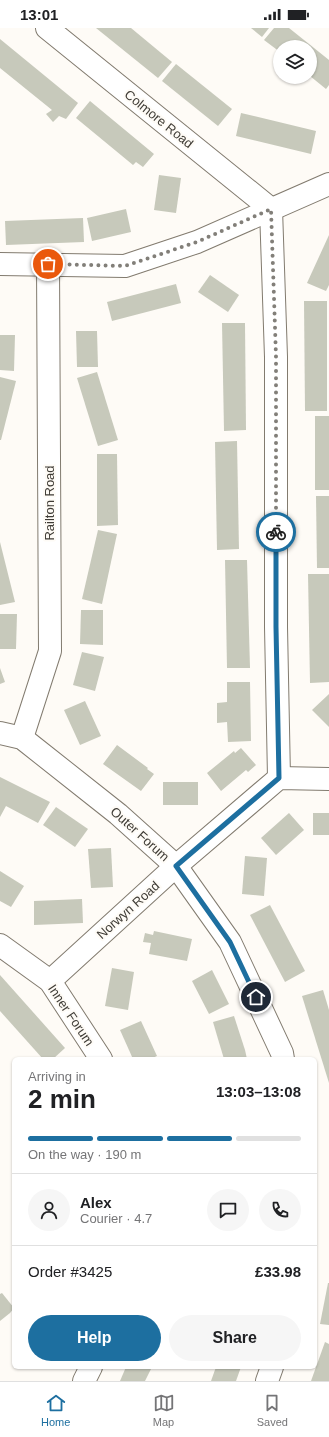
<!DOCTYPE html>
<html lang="en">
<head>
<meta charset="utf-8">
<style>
  body { margin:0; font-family:Helvetica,sans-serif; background:#f6f6f6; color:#202124; height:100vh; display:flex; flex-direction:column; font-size:15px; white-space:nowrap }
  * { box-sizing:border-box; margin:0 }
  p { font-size:13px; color:#757577 }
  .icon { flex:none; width:22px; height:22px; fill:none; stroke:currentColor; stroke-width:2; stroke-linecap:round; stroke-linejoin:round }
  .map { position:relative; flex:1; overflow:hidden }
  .side { position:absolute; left:12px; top:1029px; width:305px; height:312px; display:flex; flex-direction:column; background:#fff; border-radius:6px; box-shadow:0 1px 3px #0004 }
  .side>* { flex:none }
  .fabs { position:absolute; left:273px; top:12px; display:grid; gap:8px }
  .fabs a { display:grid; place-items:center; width:44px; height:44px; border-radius:50%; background:#fff; box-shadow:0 1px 3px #0004; font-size:20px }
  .pin { position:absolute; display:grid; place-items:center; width:34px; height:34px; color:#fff; margin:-17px; border:2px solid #fff; border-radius:50%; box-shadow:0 1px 4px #0007 }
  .courier { position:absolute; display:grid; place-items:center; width:40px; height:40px; margin:-20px; border:3px solid #1d6fa0; border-radius:50%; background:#fff; color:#222; box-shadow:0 1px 5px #0007 }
  .summary em { font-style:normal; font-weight:800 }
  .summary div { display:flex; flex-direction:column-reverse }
  .summary { display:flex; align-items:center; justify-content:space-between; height:68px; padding:0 16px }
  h1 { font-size:26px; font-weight:800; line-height:30px }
  .bar { display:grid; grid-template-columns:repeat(4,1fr); gap:6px 4px; align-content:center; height:48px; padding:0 16px }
  .bar i { height:5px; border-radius:3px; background:#e0e0e0 }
  .bar .selected { background:#1d6fa0 }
  .bar p { grid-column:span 4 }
  .line { display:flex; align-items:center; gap:10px; padding:0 16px; border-top:1px solid #e0e0e0 }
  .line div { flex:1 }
  .round { display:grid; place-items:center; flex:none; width:42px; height:42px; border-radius:21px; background:#f6f6f6 }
  .button { display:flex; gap:8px; margin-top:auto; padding:8px 16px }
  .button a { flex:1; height:46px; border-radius:24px; background:#1d6fa0; color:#fff; font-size:16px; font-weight:800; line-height:46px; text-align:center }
  .button a+a { background:#f6f6f6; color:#202124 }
  .status { display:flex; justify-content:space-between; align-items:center; height:28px; padding:0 20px; background:#fff; direction:ltr }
  .status svg { height:11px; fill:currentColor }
  .dock { display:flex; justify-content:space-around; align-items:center; height:56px; border-top:1px solid #e0e0e0; background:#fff; font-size:11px; color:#757577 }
  .dock a { display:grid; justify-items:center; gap:2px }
  .dock .selected { color:#1d6fa0 }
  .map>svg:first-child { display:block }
</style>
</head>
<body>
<div class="status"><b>13:01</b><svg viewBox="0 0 49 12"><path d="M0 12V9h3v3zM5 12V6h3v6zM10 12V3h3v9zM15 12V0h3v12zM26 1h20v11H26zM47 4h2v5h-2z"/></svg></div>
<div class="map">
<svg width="329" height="1353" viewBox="0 0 329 1353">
  <rect width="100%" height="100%" fill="#fefbf6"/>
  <g fill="#c7c9bb">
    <path d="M96 0H131L172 34 158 50Z"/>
    <path d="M251 0H269L262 9Z"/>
    <path d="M274 0H289L329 32V57L326 61 310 48V19H280V24L264 12Z"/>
    <path d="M0 11 78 75 66 91 59 88 53 94 46 86 52 82 0 40Z"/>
    <path d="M176 36 232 81 218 98 162 53Z"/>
    <path d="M90 73 154 126 143 139 136 134 133 137 76 90Z"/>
    <path d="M241 85 316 103 311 126 236 108Z"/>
    <path d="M159 147 181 150 176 185 154 182Z"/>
    <path d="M126 181 131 204 92 213 87 190Z"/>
    <path d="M83 190 84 214 6 217 5 193Z"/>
    <path d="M329 207V257L326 263 307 255Z"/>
    <path d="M210 247 239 267 228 284 198 264Z"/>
    <path d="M176 256 181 275 112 293 107 274Z"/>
    <path d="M304 273H327V383H305Z"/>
    <path d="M222 295H245L246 402 224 403Z"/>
    <path d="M76 303H97L98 339H77Z"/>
    <path d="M0 307H15L14 343 0 342Z"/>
    <path d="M97 344 118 412 98 418 77 350Z"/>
    <path d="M0 349 16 353 1 412H0Z"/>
    <rect x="315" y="388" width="14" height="74"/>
    <path d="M237 413 239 521 217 522 215 414Z"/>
    <path d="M97 426H117L118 497 97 498Z"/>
    <path d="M316 468H329V540H317Z"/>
    <path d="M98 502 117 506 102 576 82 571Z"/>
    <path d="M0 514 15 574 0 577Z"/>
    <path d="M225 532H247L250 640H227Z"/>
    <path d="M308 546H329V654L310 655Z"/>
    <path d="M81 582H103V617L80 616Z"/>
    <path d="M0 586H17L16 621H0Z"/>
    <path d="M82 624 104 629 95 663 73 657Z"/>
    <path d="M0 640 5 654 0 656Z"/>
    <path d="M227 654H250L251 713 228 714 227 694 217 695V675L227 674Z"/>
    <path d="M329 666V699L312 682Z"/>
    <path d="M85 673 101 708 80 717 64 682Z"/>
    <path d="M117 717 148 740 147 741 154 746 141 763 103 736Z"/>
    <path d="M241 720 256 737 248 744 246 742 221 763 207 745 234 723 235 725Z"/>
    <path d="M0 749 50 774 38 795 6 778 0 789Z"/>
    <rect x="163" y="754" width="35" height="23"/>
    <path d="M56 779 88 801 75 819 43 797Z"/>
    <path d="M289 785 304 802 276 827 261 810Z"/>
    <rect x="313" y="785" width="16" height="22"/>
    <path d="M111 820 113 859 91 860 88 821Z"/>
    <path d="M245 828 267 830 264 868 242 866Z"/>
    <path d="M0 843 24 858 11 879 0 873Z"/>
    <path d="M82 871 83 895 34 897V873Z"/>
    <path d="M270 877 305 943 285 954 250 887Z"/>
    <path d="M154 903 192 911 187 933 149 926 151 915 143 914 145 905 153 907Z"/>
    <path d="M112 940 134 944 128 982 105 978Z"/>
    <path d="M212 942 229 976 209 986 192 953Z"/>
    <path d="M0 947 65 1020 53 1031H43L0 983Z"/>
    <path d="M323 962 329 982V1055L302 968Z"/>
    <path d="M234 988 245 1022 247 1031H224L218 1011 213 994Z"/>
    <path d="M141 993 157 1028 150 1031H133L120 1002Z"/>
    <path d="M328 1255H329V1297L320 1296Z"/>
    <path d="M2 1265 14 1280 10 1285 0 1293V1266Z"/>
    <path d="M325 1314 329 1316V1353H311Z"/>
    <path d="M126 1339H152L145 1353H120Z"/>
    <path d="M216 1339H241L236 1353H211Z"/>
  </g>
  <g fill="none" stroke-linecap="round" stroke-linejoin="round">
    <defs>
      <g id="minor">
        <path d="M47 0 271 181 276 329V599L279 750"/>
        <path d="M0 236 125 238 197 214 329 156"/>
        <path d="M0 705 22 710 118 786 176 838 230 914 282 1025 283 1031"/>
        <path d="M22 710 50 623 48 236"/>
        <path d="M0 917 50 953 101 1031"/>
        <path d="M50 953 176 838 279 750 329 751"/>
        <path d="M84 1353 91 1339"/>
        <path d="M267 1353 272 1339"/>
      </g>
    </defs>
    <use href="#minor" stroke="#827b6f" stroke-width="24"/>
    <use href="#minor" stroke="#fff" stroke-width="22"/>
  </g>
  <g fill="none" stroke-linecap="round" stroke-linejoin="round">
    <path stroke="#827f79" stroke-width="4" stroke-dasharray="0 7.2" d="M48 236 125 238 197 214 271 181 276 329V504"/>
    <path stroke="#1d6fa0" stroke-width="5" d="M256 969 230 914 176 838 279 750 276 599V504"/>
  </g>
  <g text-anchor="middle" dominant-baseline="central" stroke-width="4" stroke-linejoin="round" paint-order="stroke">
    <g font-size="13" fill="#3f3c36" stroke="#fefbf6">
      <text transform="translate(159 91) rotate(39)">Colmore Road</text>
      <text transform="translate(49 475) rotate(-90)">Railton Road</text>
      <text transform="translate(140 806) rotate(42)">Outer Forum</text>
      <text transform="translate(128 882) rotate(-42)">Norwyn Road</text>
      <text transform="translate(71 987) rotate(56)">Inner Forum</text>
    </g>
  </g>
</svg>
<div class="fabs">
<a><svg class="icon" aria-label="layers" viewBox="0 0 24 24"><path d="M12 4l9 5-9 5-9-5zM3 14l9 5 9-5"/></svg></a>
</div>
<div class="pin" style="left:48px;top:236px;background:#ea580c"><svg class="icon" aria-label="bag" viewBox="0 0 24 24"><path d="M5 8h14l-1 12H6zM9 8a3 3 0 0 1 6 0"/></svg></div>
<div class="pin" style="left:256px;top:969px;background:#1f2937"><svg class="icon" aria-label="home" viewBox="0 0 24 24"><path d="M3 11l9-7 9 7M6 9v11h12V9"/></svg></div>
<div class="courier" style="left:276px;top:504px"><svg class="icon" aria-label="bike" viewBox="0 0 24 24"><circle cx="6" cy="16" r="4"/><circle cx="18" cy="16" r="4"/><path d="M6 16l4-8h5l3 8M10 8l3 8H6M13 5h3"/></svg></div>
<section class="side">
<div class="summary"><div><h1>2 min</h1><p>Arriving in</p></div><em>13:03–13:08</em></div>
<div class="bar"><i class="selected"></i><i class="selected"></i><i class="selected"></i><i></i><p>On the way · 190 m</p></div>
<div class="line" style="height:72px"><a class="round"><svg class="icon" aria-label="person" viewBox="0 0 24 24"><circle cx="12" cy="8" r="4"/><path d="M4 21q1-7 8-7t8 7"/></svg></a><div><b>Alex</b><p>Courier · 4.7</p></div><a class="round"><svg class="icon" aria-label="chat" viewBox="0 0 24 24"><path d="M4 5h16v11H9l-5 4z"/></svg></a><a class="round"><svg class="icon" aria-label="phone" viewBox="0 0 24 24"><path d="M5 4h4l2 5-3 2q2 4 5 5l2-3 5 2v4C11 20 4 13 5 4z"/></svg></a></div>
<div class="line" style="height:52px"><div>Order #3425</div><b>£33.98</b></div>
<div class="button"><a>Help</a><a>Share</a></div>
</section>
</div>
<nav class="dock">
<a class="selected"><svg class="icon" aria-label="home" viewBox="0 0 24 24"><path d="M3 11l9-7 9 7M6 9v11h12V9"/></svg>Home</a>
<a><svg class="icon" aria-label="map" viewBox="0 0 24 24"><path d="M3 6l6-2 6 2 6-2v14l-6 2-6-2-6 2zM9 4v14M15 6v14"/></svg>Map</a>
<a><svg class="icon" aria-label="saved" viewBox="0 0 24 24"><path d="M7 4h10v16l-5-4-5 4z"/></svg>Saved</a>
</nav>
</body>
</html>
